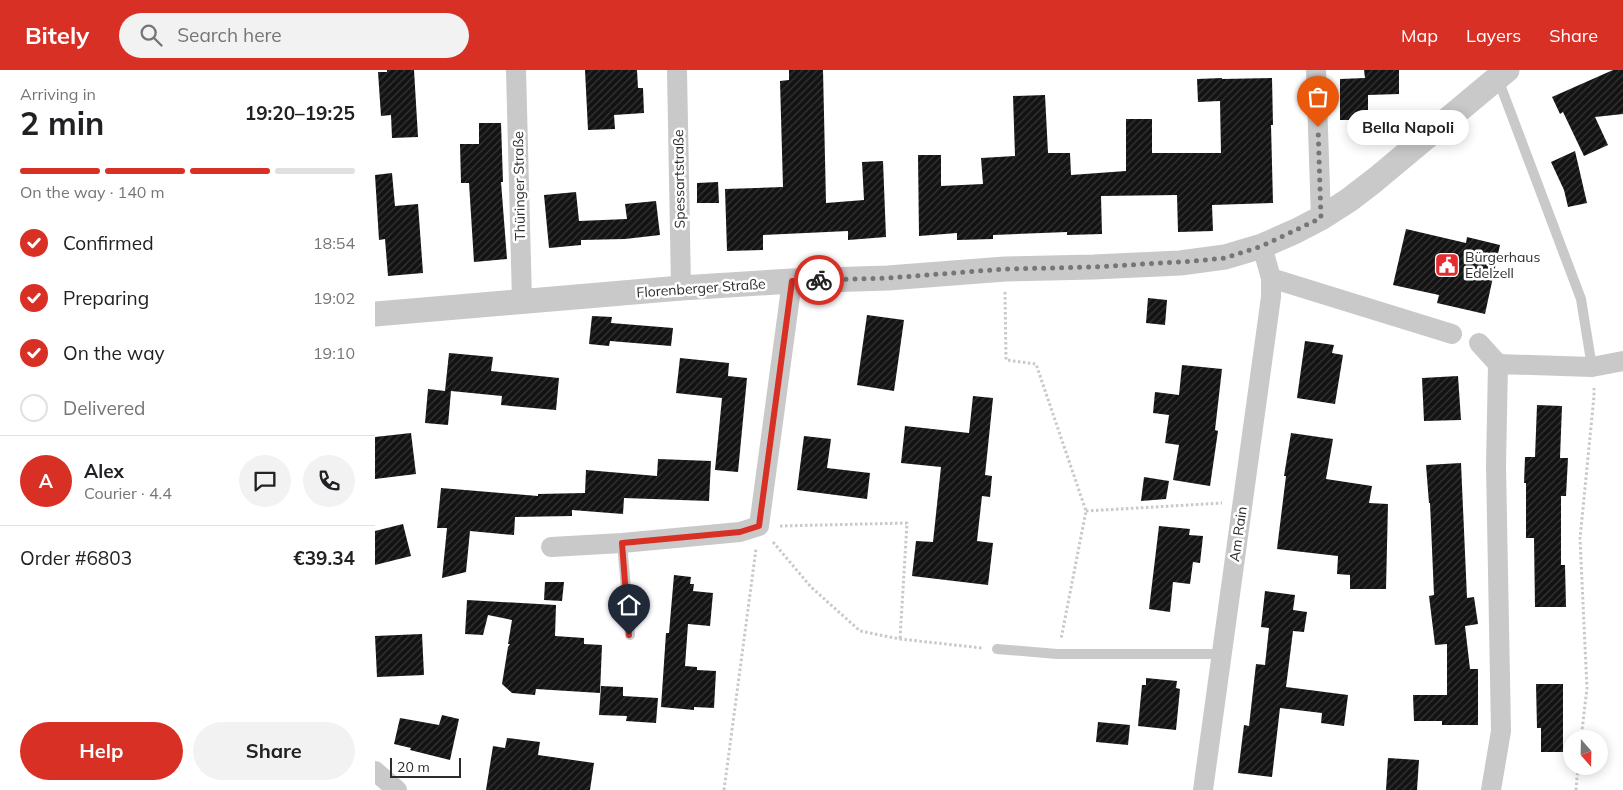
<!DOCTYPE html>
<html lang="en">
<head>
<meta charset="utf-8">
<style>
  body { margin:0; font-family:Mulish,sans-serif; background:#f2f2f2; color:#202124; height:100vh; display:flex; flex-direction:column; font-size:19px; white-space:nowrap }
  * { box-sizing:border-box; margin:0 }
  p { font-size:16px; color:#757577 }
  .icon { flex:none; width:28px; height:28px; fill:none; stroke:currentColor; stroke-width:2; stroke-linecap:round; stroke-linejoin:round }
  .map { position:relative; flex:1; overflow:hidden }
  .sheet { display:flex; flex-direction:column; background:#fff; width:375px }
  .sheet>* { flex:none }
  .needle { width:32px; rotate:160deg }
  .buttons { position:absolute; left:1188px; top:660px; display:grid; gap:10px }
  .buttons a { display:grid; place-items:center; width:45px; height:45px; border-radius:50%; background:#fff; box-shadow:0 2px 12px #0003; font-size:25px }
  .scale { position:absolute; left:15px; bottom:12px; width:71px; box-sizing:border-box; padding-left:5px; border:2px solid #2c2c2c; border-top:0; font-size:14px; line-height:18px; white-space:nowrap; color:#2c2c2c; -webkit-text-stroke:4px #fff; paint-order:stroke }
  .pin { position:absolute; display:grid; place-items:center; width:42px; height:42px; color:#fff; margin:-51px -21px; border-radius:50% 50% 50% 0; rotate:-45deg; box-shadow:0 0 5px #0007 }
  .pin .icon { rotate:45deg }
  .courier { position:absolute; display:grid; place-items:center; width:50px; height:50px; margin:-25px; border:4px solid #d93025; border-radius:50%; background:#fff; color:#222; box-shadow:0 1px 6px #0007 }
  .bubble { position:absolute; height:35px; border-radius:18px; background:#fff; box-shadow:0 2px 12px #0003; font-size:16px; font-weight:700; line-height:35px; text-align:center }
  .overview em { font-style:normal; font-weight:700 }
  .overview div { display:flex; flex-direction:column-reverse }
  .overview { display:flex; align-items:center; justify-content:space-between; height:85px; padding:0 20px }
  h1 { font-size:32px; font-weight:700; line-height:38px }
  .bar { display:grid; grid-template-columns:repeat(4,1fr); gap:8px 5px; align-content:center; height:60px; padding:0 20px }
  .bar i { height:6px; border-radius:4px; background:#e0e0e0 }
  .bar .active { background:#d93025 }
  .bar p { grid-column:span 4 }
  .line { display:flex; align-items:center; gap:12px; padding:0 20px; border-top:1px solid #e0e0e0 }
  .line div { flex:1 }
  .round { display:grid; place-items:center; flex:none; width:52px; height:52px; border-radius:26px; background:#f2f2f2 }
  ol { padding:0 20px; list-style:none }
  li { display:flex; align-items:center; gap:15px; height:55px }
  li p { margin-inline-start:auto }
  li .icon { padding:5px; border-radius:50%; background:#d93025; color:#fff; stroke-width:4 }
  li:last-child { color:#757577 }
  li i { width:28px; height:28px; border:2px solid #e0e0e0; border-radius:50% }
  .button { display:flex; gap:10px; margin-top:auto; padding:10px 20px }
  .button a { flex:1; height:58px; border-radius:30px; background:#d93025; color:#fff; font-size:20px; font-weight:700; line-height:58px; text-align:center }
  .button a+a { background:#f2f2f2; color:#202124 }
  header { display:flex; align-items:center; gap:30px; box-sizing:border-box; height:70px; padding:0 25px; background:#d93025; color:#fff }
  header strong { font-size:24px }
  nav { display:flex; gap:28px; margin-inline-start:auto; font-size:18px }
  .search { width:350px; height:45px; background:#f2f2f2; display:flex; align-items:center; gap:12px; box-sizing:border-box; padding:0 18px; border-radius:28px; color:#757577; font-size:19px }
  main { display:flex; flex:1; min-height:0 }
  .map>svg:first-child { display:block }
</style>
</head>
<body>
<header>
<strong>Bitely</strong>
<div class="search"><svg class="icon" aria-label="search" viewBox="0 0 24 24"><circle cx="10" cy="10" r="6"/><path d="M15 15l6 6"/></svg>Search here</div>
<nav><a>Map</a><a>Layers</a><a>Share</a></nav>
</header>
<main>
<section class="sheet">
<div class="overview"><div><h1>2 min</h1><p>Arriving in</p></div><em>19:20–19:25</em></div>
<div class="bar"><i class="active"></i><i class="active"></i><i class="active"></i><i></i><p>On the way · 140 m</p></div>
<ol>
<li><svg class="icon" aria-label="check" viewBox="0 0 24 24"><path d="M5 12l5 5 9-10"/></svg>Confirmed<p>18:54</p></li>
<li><svg class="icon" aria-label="check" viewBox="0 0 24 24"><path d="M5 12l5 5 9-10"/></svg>Preparing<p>19:02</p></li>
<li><svg class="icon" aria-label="check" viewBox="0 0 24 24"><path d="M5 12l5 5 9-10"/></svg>On the way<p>19:10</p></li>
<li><i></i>Delivered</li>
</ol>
<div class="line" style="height:90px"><b class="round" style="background:#d93025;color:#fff">A</b><div><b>Alex</b><p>Courier · 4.4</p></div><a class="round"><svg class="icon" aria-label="chat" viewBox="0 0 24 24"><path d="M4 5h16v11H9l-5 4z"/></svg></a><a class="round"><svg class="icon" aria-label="phone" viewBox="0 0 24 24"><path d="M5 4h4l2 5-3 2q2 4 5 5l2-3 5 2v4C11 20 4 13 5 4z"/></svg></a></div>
<div class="line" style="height:65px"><div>Order #6803</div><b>€39.34</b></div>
<div class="button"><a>Help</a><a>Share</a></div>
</section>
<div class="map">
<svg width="1248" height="720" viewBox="0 0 1248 720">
  <defs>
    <pattern id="building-hatch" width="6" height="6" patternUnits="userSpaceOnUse" patternTransform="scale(1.25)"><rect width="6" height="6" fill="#131313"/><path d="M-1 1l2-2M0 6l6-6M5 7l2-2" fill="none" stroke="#363636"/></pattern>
  </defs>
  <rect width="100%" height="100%" fill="#fff"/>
  <g fill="url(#building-hatch)">
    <path d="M12 0H39L43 67 17 68 16 45 6 46 3 2H12Z"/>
    <path d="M210 0H262L263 18H268L269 43 239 45 240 59 213 60Z"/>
    <path d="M414 0H448L451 133 489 130 487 92 508 91 511 167 473 170V161L388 165V180L352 181 350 119 408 117 405 11 414 10Z"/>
    <path d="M989 0H1024V24L993 25V50H965V9L990 8Z"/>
    <path d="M1238 0H1248V44L1220 47 1233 75 1209 86 1188 42 1185 44 1177 27Z"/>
    <path d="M847 8V9L897 8 898 55H896L898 133 837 135 838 161 803 162 802 125 726 126 727 164 692 165V162L618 165V169L582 170V163L544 166 543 85H566V116L608 114 606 88 640 86 638 26 670 25 673 83H695L696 105 751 101V49H777V83H846L845 31 823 32 822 9Z"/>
    <path d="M104 53H126L128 112H126L132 189 99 192 94 113H86L85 74H104Z"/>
    <path d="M1200 81 1212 133 1193 137 1189 120 1176 92Z"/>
    <path d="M17 103 20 136 43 134 48 203 13 206 10 169 4 170 0 105Z"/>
    <path d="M343 112 344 133H322V113Z"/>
    <path d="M201 122 204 151 252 149 250 134 281 131 285 165 250 169 206 170V175L174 178 169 125Z"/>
    <path d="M1031 159 1091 173 1092 167 1125 175 1110 244 1062 233 1064 225 1018 215Z"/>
    <path d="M773 228 792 230 790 255 771 253Z"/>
    <path d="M492 245 529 250 519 321 482 315Z"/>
    <path d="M217 246 237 247 236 253 298 258 296 276 235 271 234 276 214 274Z"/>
    <path d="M930 271 959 275 957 283 968 285 960 334 922 328Z"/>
    <path d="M74 283 118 287 116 301 184 308 181 340 126 335 127 326 76 321 73 355 50 353 53 319 70 321Z"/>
    <path d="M305 288 354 293 353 306 372 308 363 402 340 400 347 328 301 323Z"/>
    <path d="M807 295 847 299 840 360 843 361 835 416 798 410 804 375 790 373 794 345 778 343 780 322 804 325Z"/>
    <path d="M1083 306 1086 350 1049 351 1047 308Z"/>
    <path d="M598 326 618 328 610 405 617 406 615 427 607 426 602 471 618 473 613 515 537 506 541 471 558 472 566 397 526 393 530 356 594 363Z"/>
    <path d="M1162 335 1187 336 1185 388H1193L1191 426H1186V495H1190L1191 537H1160L1159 468H1151V413H1149L1150 387H1160Z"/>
    <path d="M36 363 41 404 0 409V367Z"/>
    <path d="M916 363 958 369 951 409 997 416 994 433 1013 434 1011 519H975V505L962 504 963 486 902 479 911 406H909Z"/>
    <path d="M429 366 456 369 452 398 495 403 492 429 422 420Z"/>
    <path d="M283 389 336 391 334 431 249 428 248 444 197 440V446L140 447 139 465 95 461 91 502 67 508 72 458H62L66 418 163 426V424L210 423 211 400 282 406Z"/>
    <path d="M1086 393 1092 528 1099 527 1103 554 1090 556 1095 599H1103V655H1067V651H1039L1038 625H1072V574L1060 575 1054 526 1059 525 1055 433H1054L1051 395Z"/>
    <path d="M769 407 794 411 791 429 766 431Z"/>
    <path d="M28 454 36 486 0 495V461Z"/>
    <path d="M784 456 815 459 814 465 828 466 825 493 818 492 815 514 798 512 795 542 774 539Z"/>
    <path d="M299 505 316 507 315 514H319L318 521 338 523 335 556 313 554 310 596 322 597V600L341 601 339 638 319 637V640L286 637 291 563H294Z"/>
    <path d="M170 512H189L187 531 169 530Z"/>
    <path d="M890 521 920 525 918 540 932 542 929 562 918 561 911 617 973 625 969 656 946 653 947 643 905 638 897 707 863 703 869 655 874 656 881 594 890 595 894 558 886 557Z"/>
    <path d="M92 530 181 535 180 566 209 568V574L227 575 225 623 161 619 160 625 137 623 127 614 133 577 135 574H133L137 550 113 545 108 565 90 564Z"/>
    <path d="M47 564 49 605 2 607 0 566Z"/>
    <path d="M771 608 802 611 801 618 805 619 801 660 763 656 767 615H771Z"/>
    <path d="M1161 614H1188V682H1166V658H1162Z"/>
    <path d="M226 616 248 617V626L283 628 281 653 251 651 252 646 224 645Z"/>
    <path d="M67 645 84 649 75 690 35 680 36 678 19 674 25 648 64 655Z"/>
    <path d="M723 652 755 655 753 675 721 672Z"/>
    <path d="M132 668 165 672 163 685 219 693 215 720H111L118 676 130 678Z"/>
    <path d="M1013 688 1044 690 1042 720H1011Z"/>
  </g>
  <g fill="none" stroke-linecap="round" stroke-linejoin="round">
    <g stroke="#c9c9c9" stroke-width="3" stroke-dasharray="2.5 2.5" stroke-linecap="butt">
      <path d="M630 222 631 290 661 294 711 441 686 569"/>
      <path d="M711 441 847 433"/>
      <path d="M405 456 532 453 525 569"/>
      <path d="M398 472 436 517 485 561 525 569 607 578"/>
      <path d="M1206 669 1212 618 1205 469 1219 326V318"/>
      <path d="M349 720 381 479"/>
      <path d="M1201 720 1203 696"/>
    </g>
    <g stroke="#c9c9c9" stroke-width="10">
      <path d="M1123 9 1206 229 1217 297"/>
      <path d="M247 473 255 565"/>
      <path d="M622 579 682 584H847"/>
    </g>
    <g stroke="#c9c9c9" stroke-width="20">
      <path d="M141 0 147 231"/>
      <path d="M302 0 306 218"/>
      <path d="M941 0 946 148"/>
      <path d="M896 208 1077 264"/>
      <path d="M1104 273 1123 294"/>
      <path d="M176 477 247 473 365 462 384 456 417 211"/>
      <path d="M0 701 22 720"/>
      <path d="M828 720 896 227V208L887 176"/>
      <path d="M1116 720 1126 661 1121 396 1123 294 1217 297 1248 291"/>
    </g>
    <path stroke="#c9c9c9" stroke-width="25" d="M0 244 306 218 417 211 513 208 630 199 719 197 805 193 850 187 887 176 921 161 946 148 974 130 1000 110 1132 0"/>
  </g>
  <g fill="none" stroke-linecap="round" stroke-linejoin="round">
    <path stroke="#767676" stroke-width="5" stroke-dasharray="0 9" d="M444 210 513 208 630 199 719 197 820 191 850 188 887 176 946 148 943 57"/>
    <path stroke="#d93025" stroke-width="6" d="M254 565 247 473 365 462 384 456 417 211 444 210"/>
  </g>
  <defs>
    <symbol id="civic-square" viewBox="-11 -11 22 22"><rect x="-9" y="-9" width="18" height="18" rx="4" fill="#e52d2f" stroke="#fff"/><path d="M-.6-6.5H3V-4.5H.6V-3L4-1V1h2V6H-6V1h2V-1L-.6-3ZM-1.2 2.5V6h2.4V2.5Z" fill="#fff"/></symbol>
  </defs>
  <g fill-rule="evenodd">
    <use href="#civic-square" x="1058" y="181" width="28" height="28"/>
  </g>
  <g text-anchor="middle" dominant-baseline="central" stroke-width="5" stroke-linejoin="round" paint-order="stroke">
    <g font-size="14" fill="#2c2c2c" stroke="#fff">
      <text transform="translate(304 109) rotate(-91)">Spessartstraße</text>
      <text transform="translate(144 116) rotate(-91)">Thüringer Straße</text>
      <text transform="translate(326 218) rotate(-4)">Florenberger Straße</text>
      <text transform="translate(863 464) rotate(-82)">Am Rain</text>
    </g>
    <g font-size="14" fill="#2c2c2c" stroke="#fff" text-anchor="start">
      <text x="1090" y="187">Bürgerhaus<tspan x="1090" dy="16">Edelzell</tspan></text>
    </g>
  </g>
</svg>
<div class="buttons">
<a><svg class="needle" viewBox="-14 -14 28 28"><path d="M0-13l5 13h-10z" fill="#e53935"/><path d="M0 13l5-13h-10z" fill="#757577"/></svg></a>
</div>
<div class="scale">20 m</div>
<div class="pin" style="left:943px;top:57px;background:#ea580c"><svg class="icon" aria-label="bag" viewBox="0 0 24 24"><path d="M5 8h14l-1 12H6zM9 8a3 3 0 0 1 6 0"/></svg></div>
<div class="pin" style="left:254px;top:565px;background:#1f2937"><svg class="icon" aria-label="home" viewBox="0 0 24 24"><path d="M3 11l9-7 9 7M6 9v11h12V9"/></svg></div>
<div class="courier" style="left:444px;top:210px"><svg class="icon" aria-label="bike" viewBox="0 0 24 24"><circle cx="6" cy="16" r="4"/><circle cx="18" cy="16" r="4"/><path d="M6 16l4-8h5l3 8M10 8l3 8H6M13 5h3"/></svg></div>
<div class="bubble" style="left:972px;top:40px;width:122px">Bella Napoli</div>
</div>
</main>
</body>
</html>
